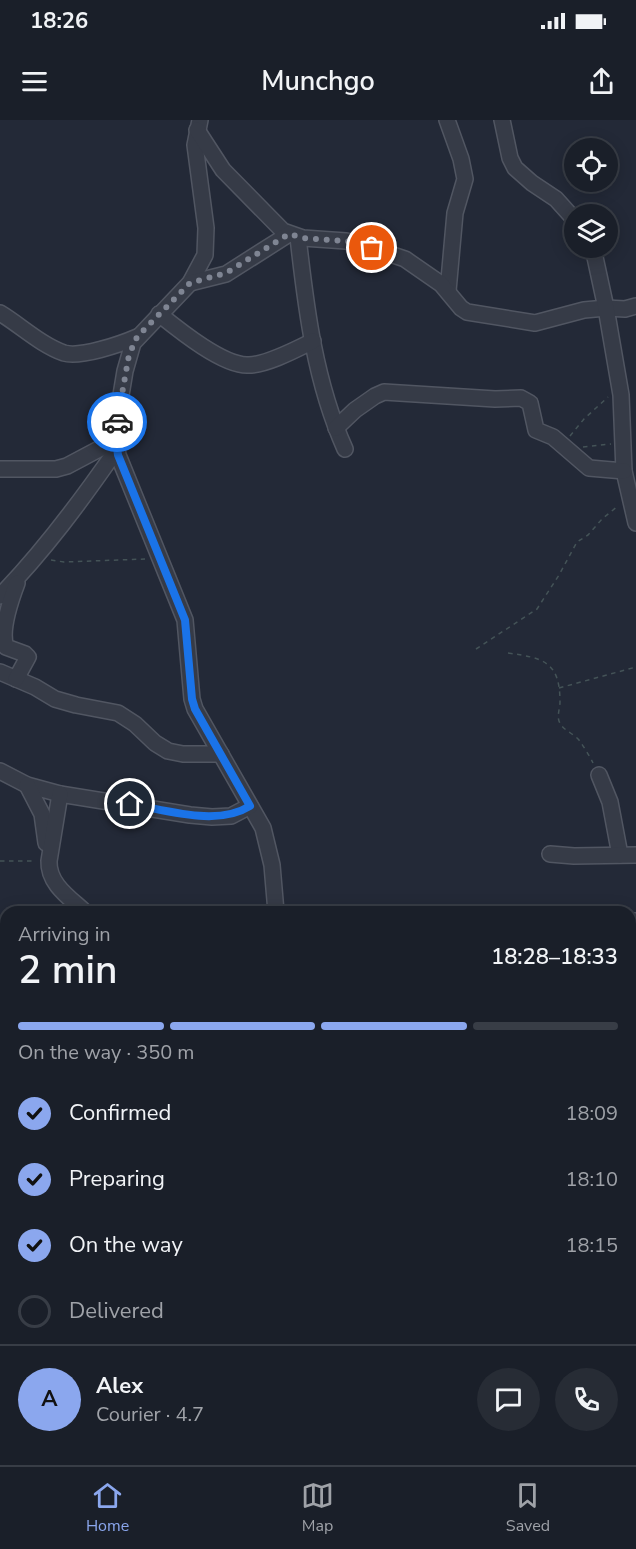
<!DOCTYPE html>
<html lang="en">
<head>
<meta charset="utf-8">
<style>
  body { margin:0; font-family:"Nunito Sans",sans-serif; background:#272c35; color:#f1f3f6; height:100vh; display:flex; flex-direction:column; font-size:22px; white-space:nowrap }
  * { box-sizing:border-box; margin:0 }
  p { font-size:20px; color:#9fa2a8 }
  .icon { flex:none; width:33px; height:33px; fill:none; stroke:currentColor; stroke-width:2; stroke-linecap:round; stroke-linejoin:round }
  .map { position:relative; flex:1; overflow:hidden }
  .panel { position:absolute; left:0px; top:786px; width:636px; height:560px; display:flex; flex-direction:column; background:#1a1f29; border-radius:18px 18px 0 0; box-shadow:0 3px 15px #0003,0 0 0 2px #383d46 }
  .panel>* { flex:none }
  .fabs { position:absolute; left:564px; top:18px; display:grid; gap:12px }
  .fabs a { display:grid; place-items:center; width:54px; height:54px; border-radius:50%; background:#1a1f29; box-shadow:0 3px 15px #0003,0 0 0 2px #383d46; font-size:30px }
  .pin { position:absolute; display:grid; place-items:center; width:51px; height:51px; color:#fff; margin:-26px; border:3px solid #fff; border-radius:50%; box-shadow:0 2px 6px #0007 }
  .courier { position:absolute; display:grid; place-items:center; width:60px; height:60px; margin:-30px; border:4px solid #1a73e8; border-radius:50%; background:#fff; color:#222; box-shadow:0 2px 8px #0007 }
  .overview em { font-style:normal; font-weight:600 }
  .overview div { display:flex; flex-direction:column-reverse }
  .overview { display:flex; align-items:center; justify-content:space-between; height:102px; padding:0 18px }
  h1 { font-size:39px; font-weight:600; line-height:45px }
  .bar { display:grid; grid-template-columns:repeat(4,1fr); gap:9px 6px; align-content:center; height:72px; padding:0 18px }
  .bar i { height:8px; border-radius:4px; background:#383d46 }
  .bar .active { background:#8ba7ee }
  .bar p { grid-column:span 4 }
  .line { display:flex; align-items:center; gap:15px; padding:0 18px; border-top:2px solid #383d46 }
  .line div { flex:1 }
  .round { display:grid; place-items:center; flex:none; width:63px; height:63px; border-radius:32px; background:#272c35 }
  ol { padding:0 18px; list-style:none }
  li { display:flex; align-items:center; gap:18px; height:66px }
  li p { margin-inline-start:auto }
  li .icon { padding:6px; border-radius:50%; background:#8ba7ee; color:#111; stroke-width:4 }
  li:last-child { color:#9fa2a8 }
  li i { width:33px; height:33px; border:3px solid #383d46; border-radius:50% }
  .status { display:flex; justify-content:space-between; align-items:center; height:42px; padding:0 30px; background:#1a1f29; direction:ltr }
  .status svg { height:16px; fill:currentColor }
  header { display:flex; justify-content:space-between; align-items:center; height:78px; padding:0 18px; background:#1a1f29; font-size:27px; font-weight:600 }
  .menu { display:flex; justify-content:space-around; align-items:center; height:84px; border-top:2px solid #383d46; background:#1a1f29; font-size:16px; color:#9fa2a8 }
  .menu a { display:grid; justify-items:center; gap:3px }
  .menu .active { color:#8ba7ee }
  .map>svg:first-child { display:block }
</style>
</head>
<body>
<div class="status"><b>18:26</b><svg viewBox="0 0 49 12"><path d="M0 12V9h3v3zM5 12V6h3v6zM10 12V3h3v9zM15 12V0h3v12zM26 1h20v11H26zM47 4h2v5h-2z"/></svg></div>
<header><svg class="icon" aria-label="menu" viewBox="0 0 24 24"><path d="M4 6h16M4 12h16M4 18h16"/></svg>Munchgo<svg class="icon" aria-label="share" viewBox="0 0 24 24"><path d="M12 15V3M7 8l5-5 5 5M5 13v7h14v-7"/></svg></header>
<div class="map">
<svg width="636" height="1345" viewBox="0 0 636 1345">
  <rect width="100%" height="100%" fill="#232937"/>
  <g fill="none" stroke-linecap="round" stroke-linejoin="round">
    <defs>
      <g id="minor">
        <path d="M200 0 195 25 206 108 205 135 190 163 133 223 125 251 117 299 116 320 118 335 185 500 192 579 195 589 263 708 272 745 276 792"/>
        <path d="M447 0 461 39 465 59 455 93 448 171"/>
        <path d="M502 0 510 38 515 48 532 63 556 79 574 99"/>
        <path d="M197 10 223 50 283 111 303 118 346 121 372 128 405 139 441 164 461 188 467 192 535 203 584 190 606 188 625 189 636 186"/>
        <path d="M298 117C306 189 315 262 345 329"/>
        <path d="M593 128 606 188 621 275 624 351 636 403"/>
        <path d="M190 163 226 154 289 114"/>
        <path d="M0 193C20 205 41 225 64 233 80 238 121 224 137 217"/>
        <path d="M159 194C179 210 222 245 247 245 265 246 297 229 313 221"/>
        <path d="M336 308 355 290 375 276 384 272 495 279 521 278 530 283 536 310 553 317 589 348 624 351"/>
        <path d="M0 349H56L67 346 116 320"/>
        <path d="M0 476C44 431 81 381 117 329"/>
        <path d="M0 552 35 567 55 579 76 585 118 593 135 604 155 623 168 631 183 634H221"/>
        <path d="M16 559 28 537 25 534 6 527C0 511 11 479 17 463"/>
        <path d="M0 651 27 665 60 674 190 695 212 697 231 696 250 686"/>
        <path d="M599 655 610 682 620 735"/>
        <path d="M27 665 42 694 46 723"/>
        <path d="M60 674 49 741C48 764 70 778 85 792"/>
        <path d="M550 734 574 736 636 735"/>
        <path d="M630 801H636"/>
        <path d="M0 1106 6 1100"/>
        <path d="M0 1212H6"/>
        <path d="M630 1328 636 1330"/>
        <path d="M207 1340 227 1343 258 1344"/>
        <path d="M439 1340 478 1345"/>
        <path d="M17 1345 19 1340"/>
        <path d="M382 1345 384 1340"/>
        <path d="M571 1345 585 1340"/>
      </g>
    </defs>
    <use href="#minor" stroke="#515662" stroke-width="18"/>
    <g stroke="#445357" stroke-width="1.5" stroke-dasharray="4.5 4.5" stroke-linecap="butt">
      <path d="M570 316 584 299 608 277"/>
      <path d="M583 327 611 324"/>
      <path d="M51 440 64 442 145 439"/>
      <path d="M476 529 537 489 559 455 577 422 588 415 602 399 618 386"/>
      <path d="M508 533C544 538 560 542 560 582 560 588 557 595 559 601 562 610 573 613 579 620 584 627 589 635 593 643"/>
      <path d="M559 568 636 547"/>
      <path d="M0 741H35"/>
      <path d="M0 861 6 866"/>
      <path d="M630 1004 636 1002"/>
    </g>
    <use href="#minor" stroke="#363b47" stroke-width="15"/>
  </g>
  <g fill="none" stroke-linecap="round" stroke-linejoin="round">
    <path stroke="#7f8593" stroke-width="6" stroke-dasharray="0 10.8" d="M117 302 129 235 137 217 190 163 226 153 289 114 303 118 346 121 372 128"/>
    <path stroke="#1a73e8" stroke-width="8" d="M117 302 116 320 118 335 185 500 192 579 195 589 250 686C217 707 167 690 130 684"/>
  </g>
</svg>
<div class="fabs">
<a><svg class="icon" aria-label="locate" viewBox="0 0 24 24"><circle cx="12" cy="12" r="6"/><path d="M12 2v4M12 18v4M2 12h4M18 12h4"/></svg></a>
<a><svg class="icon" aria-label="layers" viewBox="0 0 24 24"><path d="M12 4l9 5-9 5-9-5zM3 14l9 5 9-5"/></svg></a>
</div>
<div class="pin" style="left:372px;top:128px;background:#ea580c"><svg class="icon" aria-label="bag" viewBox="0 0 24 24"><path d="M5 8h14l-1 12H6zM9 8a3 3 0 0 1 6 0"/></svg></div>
<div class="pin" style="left:130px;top:684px;background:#1f2937"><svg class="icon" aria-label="home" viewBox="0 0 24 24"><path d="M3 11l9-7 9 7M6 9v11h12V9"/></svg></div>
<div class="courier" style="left:117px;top:302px"><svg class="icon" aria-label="car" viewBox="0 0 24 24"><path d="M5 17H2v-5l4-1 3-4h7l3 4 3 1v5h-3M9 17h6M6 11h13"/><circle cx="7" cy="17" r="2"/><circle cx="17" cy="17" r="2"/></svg></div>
<section class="panel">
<div class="overview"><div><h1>2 min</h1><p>Arriving in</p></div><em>18:28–18:33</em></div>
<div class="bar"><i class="active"></i><i class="active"></i><i class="active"></i><i></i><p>On the way · 350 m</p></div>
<ol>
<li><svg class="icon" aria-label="check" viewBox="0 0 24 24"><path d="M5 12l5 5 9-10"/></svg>Confirmed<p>18:09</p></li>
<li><svg class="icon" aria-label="check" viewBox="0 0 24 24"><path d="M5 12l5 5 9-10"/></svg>Preparing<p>18:10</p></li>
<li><svg class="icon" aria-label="check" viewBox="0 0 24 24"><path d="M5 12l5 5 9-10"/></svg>On the way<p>18:15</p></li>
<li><i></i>Delivered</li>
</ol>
<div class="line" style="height:108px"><b class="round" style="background:#8ba7ee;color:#111">A</b><div><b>Alex</b><p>Courier · 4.7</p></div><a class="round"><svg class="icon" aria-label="chat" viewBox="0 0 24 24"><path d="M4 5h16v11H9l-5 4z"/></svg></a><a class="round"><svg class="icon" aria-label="phone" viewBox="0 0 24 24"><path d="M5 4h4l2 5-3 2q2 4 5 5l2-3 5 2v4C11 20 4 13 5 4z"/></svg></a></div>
</section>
</div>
<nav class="menu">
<a class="active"><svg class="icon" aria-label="home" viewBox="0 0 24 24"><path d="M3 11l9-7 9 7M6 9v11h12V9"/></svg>Home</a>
<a><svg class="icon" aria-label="map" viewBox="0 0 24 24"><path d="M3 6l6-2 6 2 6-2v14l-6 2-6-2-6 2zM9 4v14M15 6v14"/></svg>Map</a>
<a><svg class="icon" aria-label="saved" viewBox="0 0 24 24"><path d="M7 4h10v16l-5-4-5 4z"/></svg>Saved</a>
</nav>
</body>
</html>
